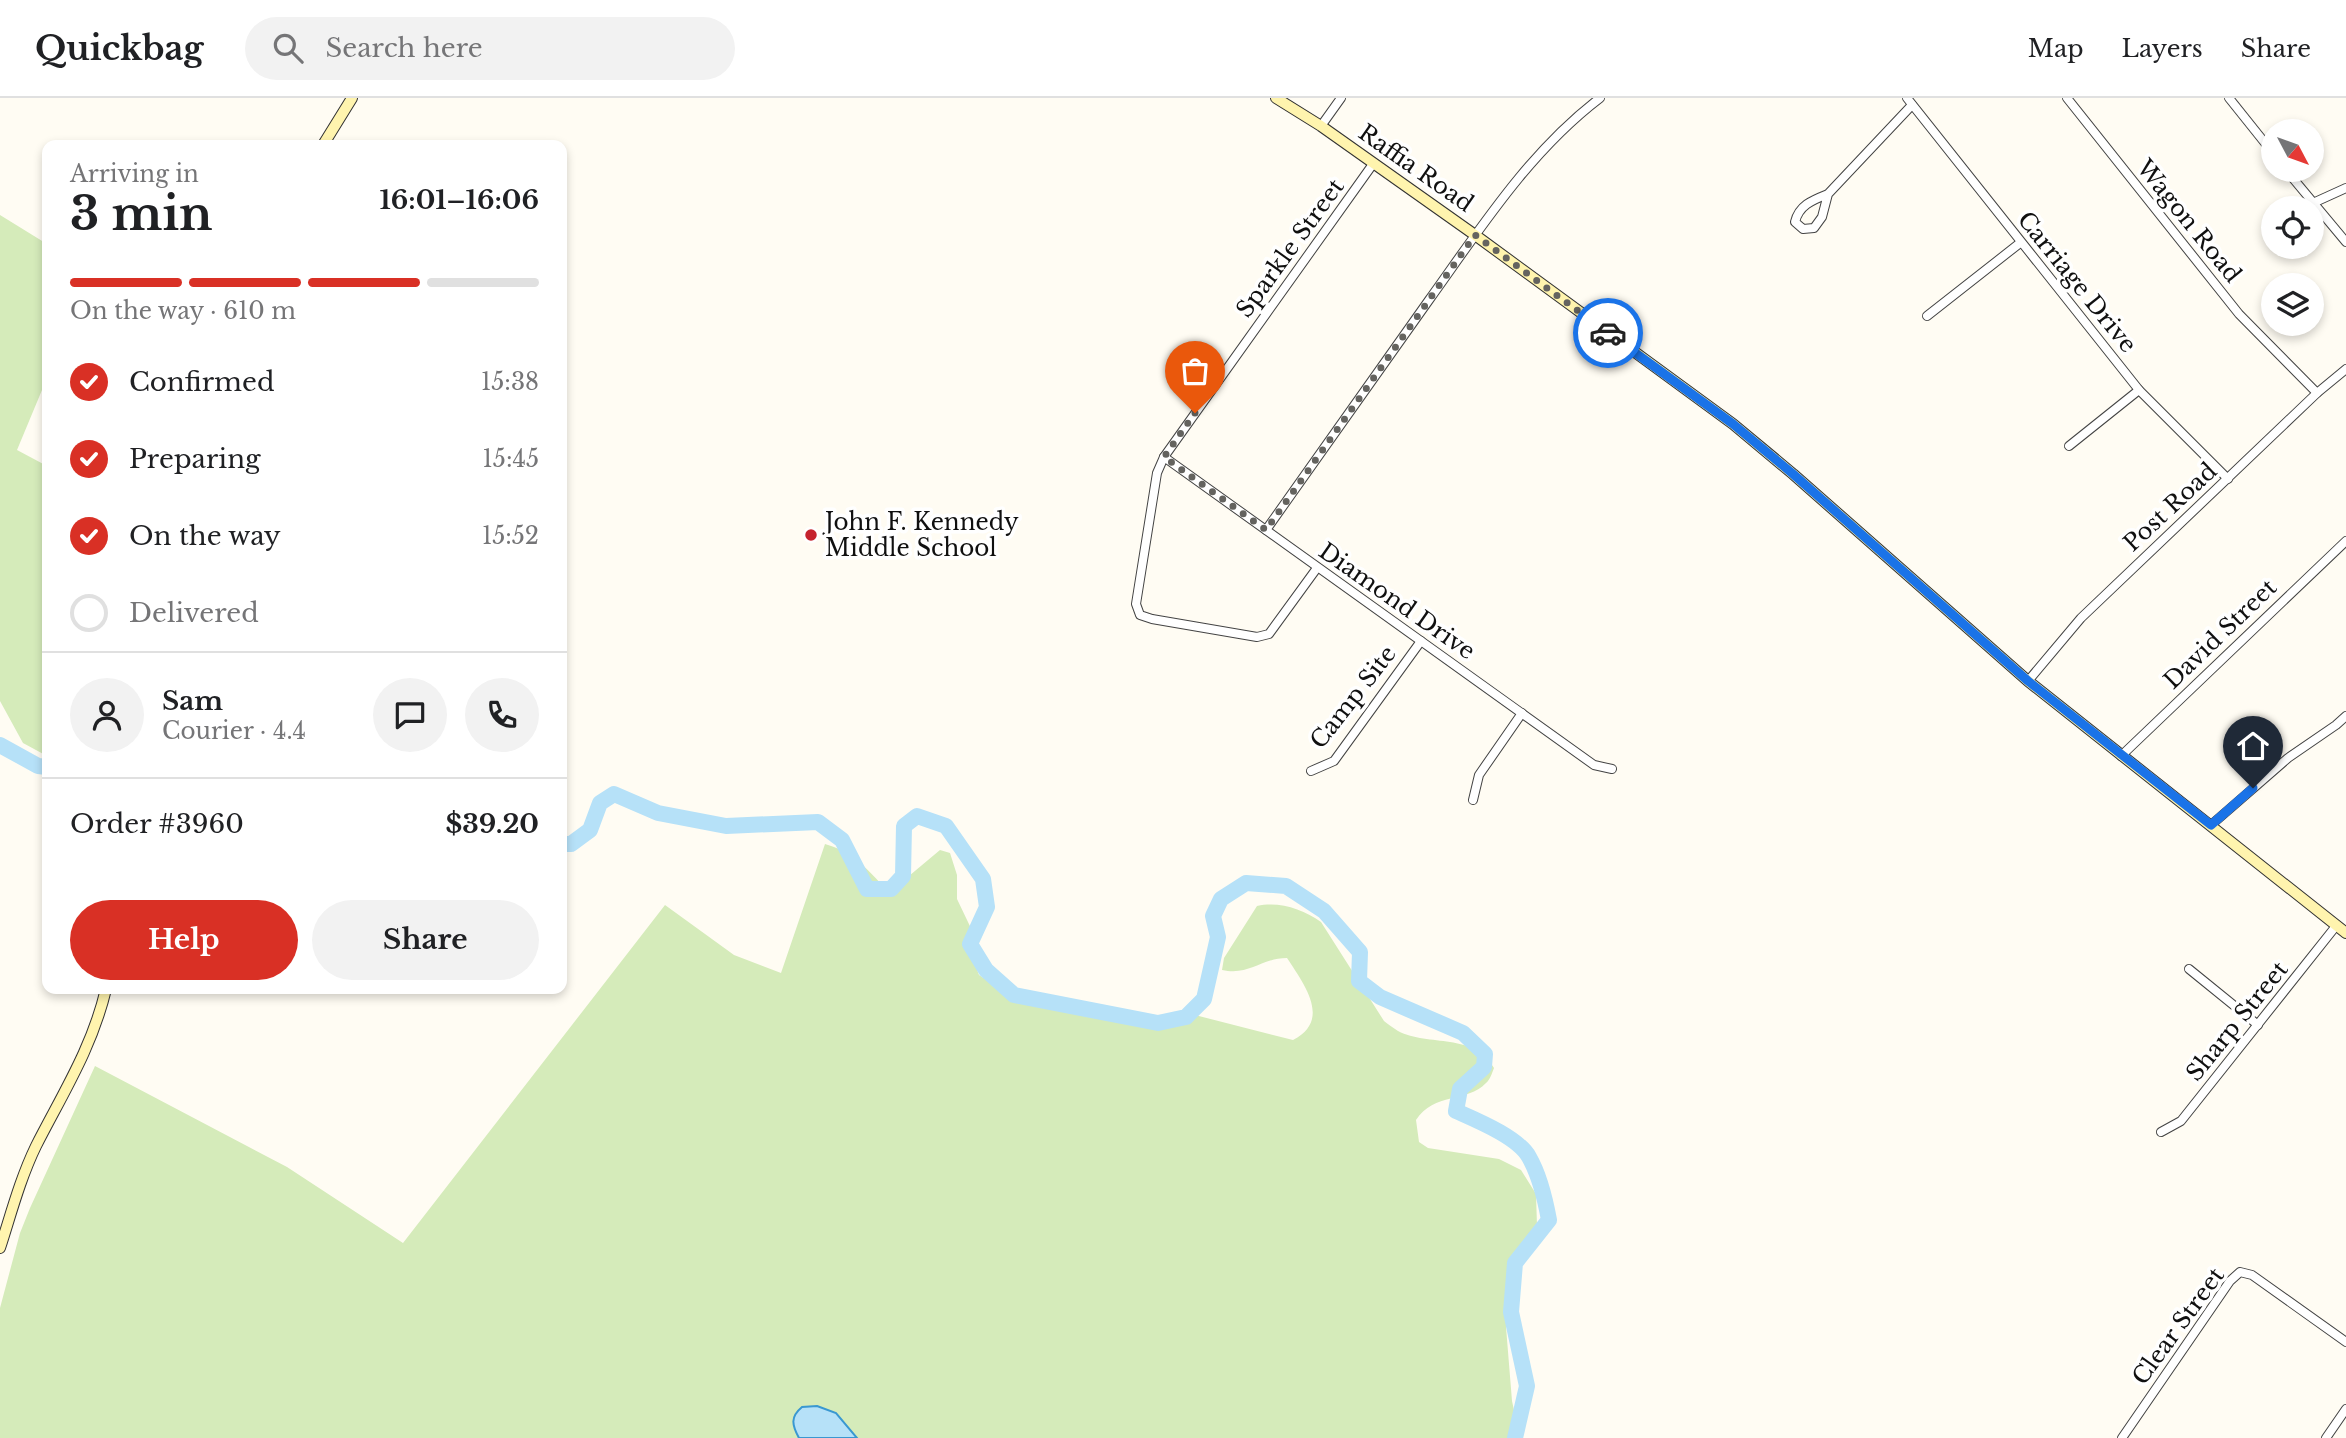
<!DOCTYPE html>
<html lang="en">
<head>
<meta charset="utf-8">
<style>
  body { margin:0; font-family:"Libre Baskerville",serif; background:#f2f2f2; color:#202124; height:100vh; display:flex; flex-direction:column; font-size:26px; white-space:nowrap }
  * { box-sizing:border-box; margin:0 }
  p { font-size:23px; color:#757577 }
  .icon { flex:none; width:38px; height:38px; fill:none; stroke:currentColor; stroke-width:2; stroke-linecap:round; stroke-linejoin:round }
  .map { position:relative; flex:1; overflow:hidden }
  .drawer { position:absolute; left:42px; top:42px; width:525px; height:854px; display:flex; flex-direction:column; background:#fff; border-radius:14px; box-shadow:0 4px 10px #0003 }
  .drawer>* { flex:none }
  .needle { width:46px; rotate:131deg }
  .tools { position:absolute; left:2261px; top:21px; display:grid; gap:14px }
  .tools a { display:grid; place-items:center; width:63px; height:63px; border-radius:50%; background:#fff; box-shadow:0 4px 10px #0003; font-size:35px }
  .pin { position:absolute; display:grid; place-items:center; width:60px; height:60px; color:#fff; margin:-72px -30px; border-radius:50% 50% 50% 0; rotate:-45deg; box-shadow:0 0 7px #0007 }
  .pin .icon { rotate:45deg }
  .courier { position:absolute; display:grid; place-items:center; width:70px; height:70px; margin:-35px; border:5px solid #1a73e8; border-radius:50%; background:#fff; color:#222; box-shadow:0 2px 9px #0007 }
  .overview em { font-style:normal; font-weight:800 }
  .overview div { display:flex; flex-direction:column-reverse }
  .overview { display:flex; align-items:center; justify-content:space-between; height:119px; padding:0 28px }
  h1 { font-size:46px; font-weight:800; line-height:52px }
  .bar { display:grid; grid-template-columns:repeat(4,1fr); gap:10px 7px; align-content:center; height:84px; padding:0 28px }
  .bar i { height:9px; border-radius:5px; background:#e0e0e0 }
  .bar .selected { background:#d93025 }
  .bar p { grid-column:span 4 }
  .line { display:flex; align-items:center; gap:18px; padding:0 28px; border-top:2px solid #e0e0e0 }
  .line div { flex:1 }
  .round { display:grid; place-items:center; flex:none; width:74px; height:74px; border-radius:37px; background:#f2f2f2 }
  ol { padding:0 28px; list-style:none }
  li { display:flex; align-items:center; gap:21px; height:77px }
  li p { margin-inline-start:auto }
  li .icon { padding:7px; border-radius:50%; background:#d93025; color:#fff; stroke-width:4 }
  li:last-child { color:#757577 }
  li i { width:38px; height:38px; border:4px solid #e0e0e0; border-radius:50% }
  .action { display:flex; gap:14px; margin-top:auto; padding:14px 28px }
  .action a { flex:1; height:80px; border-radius:42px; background:#d93025; color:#fff; font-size:28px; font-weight:800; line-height:80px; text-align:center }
  .action a+a { background:#f2f2f2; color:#202124 }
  header { display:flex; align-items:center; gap:42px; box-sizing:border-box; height:98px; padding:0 35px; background:#fff; border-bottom:2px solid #e0e0e0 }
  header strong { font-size:33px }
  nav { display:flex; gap:38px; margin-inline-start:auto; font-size:24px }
  .search { width:490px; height:63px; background:#f2f2f2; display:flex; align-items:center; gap:18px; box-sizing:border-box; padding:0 24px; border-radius:38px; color:#757577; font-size:26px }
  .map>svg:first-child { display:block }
</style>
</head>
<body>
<header>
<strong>Quickbag</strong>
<div class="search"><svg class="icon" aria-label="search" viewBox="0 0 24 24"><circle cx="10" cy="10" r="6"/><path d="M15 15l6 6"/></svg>Search here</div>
<nav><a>Map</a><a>Layers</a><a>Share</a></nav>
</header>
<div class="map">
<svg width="2346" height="1340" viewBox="0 0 2346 1340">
  <rect width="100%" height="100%" fill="#fffcf3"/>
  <g fill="#d5ebba">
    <path d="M0 117 47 146V280L17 352 47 368V658L23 645 0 603Z"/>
    <path d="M825 746C850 753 866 769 883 788H897L940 752 950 755 957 777V801L978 845 974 863 979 877 993 886 1049 909 1094 917 1127 915 1136 919 1191 916 1293 942C1332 922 1304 886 1287 860 1261 860 1250 878 1222 872L1224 860 1257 808C1279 803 1303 811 1321 824L1384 923C1388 926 1393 930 1398 933 1429 949 1474 934 1494 970 1492 975 1490 982 1486 985 1467 1005 1434 994 1416 1022L1419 1044 1428 1050 1499 1061 1521 1072 1536 1096 1537 1128 1525 1162 1508 1195 1506 1229 1512 1303 1520 1340H0V1210L20 1135 30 1110 95 968 287 1069 403 1145 665 807 734 857 781 875Z"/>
  </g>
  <path fill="#b6e1f8" stroke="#3a98d1" stroke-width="2" d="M817 1308 836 1315 857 1340H799C792 1327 790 1319 802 1309Z"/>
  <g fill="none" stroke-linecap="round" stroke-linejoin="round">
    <g stroke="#b6e1f8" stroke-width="16">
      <path d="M0 647 38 668 47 669"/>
      <path d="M562 746H571L590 732 600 705 614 696 658 715 726 728 818 724 842 742 867 791H891L903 778 904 728 917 718 946 728 983 781 987 809 970 846 986 872 1014 897 1158 925 1186 919 1204 901 1218 839 1213 818 1221 801 1246 785 1286 788 1324 813 1360 854 1359 883 1380 899 1463 935 1485 956 1484 969 1460 991 1456 1013C1476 1022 1518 1039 1529 1059 1540 1078 1545 1100 1549 1122L1515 1165 1511 1214 1527 1288 1515 1340"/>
    </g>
    <defs>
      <g id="street">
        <path d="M1907 0 2139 292 2228 381"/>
        <path d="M2067 0 2239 216 2317 295"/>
        <path d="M2229 0 2273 55"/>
        <path d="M1321 28 1341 0"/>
        <path d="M2286 72 2346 144"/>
        <path d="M1828 96 1822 119 1814 130 1803 131 1795 124C1799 107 1813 102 1828 96L1912 7"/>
        <path d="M2313 105 2346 90"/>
        <path d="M1927 218 2020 145"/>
        <path d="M2069 348 2139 292"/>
        <path d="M1164 359 1594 667 1612 671"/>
        <path d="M1266 432C1320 356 1374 279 1429 202 1480 131 1529 54 1600 0"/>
        <path d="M1317 470 1269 536 1257 539 1152 521 1140 517 1136 506 1157 375 1164 359 1373 66"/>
        <path d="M2028 583 2081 520 2317 295 2346 271"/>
        <path d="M2121 658 2346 443"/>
        <path d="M1311 673 1334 663 1421 543"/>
        <path d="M1473 702 1479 677 1522 615"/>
        <path d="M2211 727 2288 660 2336 627 2346 618"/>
        <path d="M2189 871 2258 927"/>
        <path d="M2161 1034 2181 1023 2336 828"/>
        <path d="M2122 1340 2230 1183 2240 1174 2252 1177 2346 1244"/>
        <path d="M2326 1340 2346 1311"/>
      </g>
      <g id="secondary">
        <path d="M1276 0 1321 28 1475 137 1733 326 1793 376 2028 583 2346 835"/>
        <path d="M323 47 352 0"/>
        <path d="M0 1150C11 1116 20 1081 36 1048 63 995 92 950 106 891"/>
      </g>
    </defs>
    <use href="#street" stroke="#434343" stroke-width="10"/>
    <use href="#secondary" stroke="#323232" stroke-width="12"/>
    <use href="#street" stroke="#fff" stroke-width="8"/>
    <use href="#secondary" stroke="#fff4ae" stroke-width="10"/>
  </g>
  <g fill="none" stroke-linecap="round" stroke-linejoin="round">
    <path stroke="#64635f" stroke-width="7" stroke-dasharray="0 12.6" d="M1195 315 1164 359 1266 432 1475 137 1608 235"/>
    <path stroke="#1a73e8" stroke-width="9" d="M1608 235 1733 326 1793 376 2028 583 2211 727 2253 690"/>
  </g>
  <circle fill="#c5232e" stroke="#fff" stroke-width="2.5" cx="811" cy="437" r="7"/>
  <g text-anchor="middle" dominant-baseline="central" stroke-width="7" stroke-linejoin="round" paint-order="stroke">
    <g font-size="23" fill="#101010" stroke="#fff">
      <text transform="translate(1416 70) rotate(35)">Raffia Road</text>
      <text transform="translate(2189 123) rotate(51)">Wagon Road</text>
      <text transform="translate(1290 150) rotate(-54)">Sparkle Street</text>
      <text transform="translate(2077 184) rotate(51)">Carriage Drive</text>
      <text transform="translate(2170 409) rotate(-43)">Post Road</text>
      <text transform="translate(1397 503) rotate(35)">Diamond Drive</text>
      <text transform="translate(2220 536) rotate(-44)">David Street</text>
      <text transform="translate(1353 599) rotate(-52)">Camp Site</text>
      <text transform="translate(2237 923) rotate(-51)">Sharp Street</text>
      <text transform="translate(2178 1228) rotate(-54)">Clear Street</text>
    </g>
    <g font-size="23" fill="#101010" stroke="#fff" text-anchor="start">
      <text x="825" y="424">John F. Kennedy<tspan x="825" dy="26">Middle School</tspan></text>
    </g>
  </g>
</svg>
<div class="tools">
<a><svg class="needle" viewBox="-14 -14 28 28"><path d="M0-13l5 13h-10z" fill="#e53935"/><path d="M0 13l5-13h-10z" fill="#757577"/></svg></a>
<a><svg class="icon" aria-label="locate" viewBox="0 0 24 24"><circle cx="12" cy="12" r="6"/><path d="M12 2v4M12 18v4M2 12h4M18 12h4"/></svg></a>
<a><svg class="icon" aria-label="layers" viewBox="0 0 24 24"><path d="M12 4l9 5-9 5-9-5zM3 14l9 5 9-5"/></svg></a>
</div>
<div class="pin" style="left:1195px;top:315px;background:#ea580c"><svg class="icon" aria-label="bag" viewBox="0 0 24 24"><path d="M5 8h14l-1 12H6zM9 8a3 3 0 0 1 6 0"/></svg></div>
<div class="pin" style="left:2253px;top:690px;background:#1f2937"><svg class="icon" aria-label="home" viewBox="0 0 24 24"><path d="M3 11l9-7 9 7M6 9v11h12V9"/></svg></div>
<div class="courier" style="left:1608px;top:235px"><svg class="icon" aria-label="car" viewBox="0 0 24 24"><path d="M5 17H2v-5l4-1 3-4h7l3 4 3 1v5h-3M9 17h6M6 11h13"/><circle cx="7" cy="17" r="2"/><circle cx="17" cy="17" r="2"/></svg></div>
<section class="drawer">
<div class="overview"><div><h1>3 min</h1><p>Arriving in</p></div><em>16:01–16:06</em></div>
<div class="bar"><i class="selected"></i><i class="selected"></i><i class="selected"></i><i></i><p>On the way · 610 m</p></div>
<ol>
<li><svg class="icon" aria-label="check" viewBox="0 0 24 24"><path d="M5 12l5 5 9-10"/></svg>Confirmed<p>15:38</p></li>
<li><svg class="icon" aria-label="check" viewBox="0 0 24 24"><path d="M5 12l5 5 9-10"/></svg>Preparing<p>15:45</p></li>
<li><svg class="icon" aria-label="check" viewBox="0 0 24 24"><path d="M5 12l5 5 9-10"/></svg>On the way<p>15:52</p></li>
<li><i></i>Delivered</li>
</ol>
<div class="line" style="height:126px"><a class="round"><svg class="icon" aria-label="person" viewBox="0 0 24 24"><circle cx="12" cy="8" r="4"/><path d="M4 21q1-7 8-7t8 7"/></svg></a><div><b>Sam</b><p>Courier · 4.4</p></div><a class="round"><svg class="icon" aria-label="chat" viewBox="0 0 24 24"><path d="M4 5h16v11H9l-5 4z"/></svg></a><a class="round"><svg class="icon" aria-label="phone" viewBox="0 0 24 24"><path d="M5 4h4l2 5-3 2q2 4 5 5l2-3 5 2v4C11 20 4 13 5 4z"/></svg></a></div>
<div class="line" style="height:91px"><div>Order #3960</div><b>$39.20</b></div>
<div class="action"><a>Help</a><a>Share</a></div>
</section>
</div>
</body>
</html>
